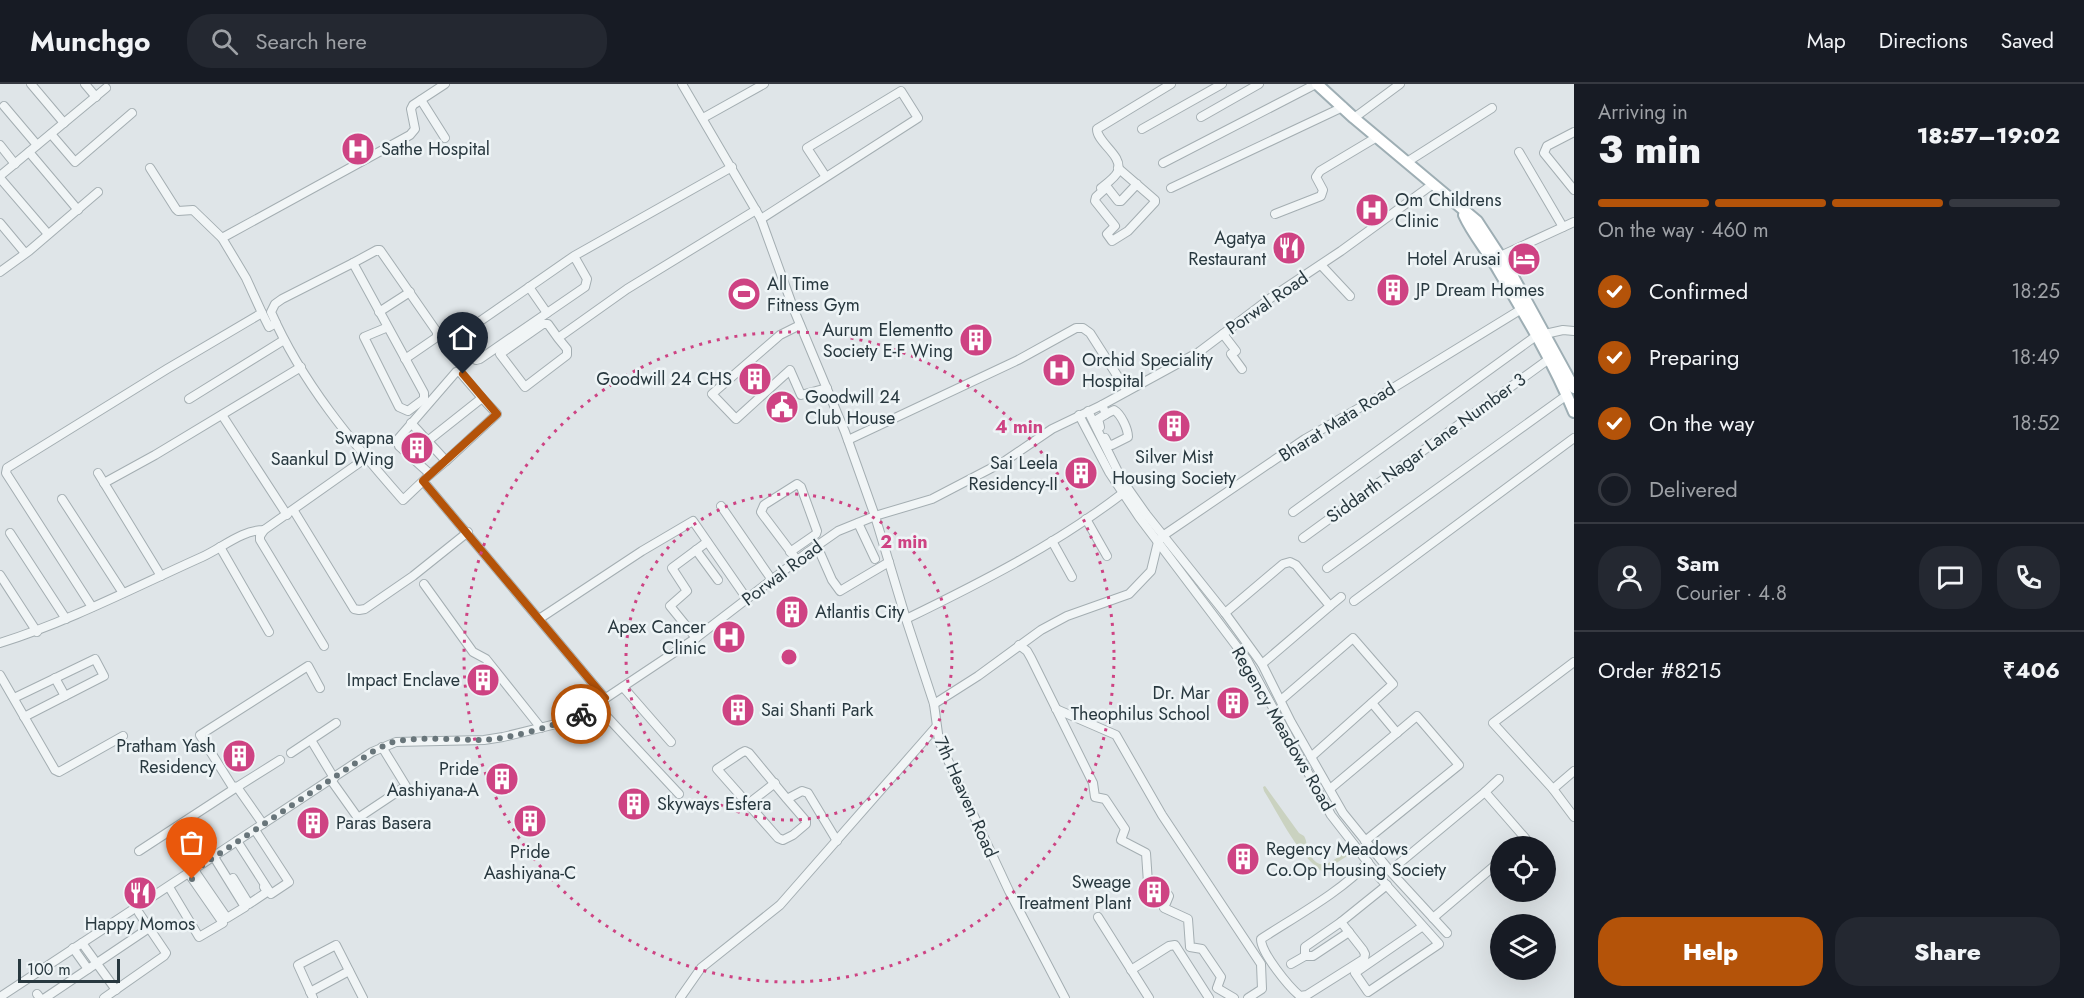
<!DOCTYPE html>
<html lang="en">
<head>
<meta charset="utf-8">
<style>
  body { margin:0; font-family:Jost,sans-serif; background:#242831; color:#f1f3f6; height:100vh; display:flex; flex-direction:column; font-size:22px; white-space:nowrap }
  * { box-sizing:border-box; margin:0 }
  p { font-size:20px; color:#9ea1a6 }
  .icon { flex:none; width:33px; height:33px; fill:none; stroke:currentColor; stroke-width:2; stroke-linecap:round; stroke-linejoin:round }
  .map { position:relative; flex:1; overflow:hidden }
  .panel { display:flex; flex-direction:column; background:#171b24; width:510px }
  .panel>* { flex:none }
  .buttons { position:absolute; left:1490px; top:752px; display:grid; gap:12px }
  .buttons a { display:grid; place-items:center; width:66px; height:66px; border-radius:50%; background:#171b24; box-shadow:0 6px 24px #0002; font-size:30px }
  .scale { position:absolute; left:18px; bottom:15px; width:102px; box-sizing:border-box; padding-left:6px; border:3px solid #28383f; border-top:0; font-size:16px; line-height:21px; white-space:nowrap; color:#28383f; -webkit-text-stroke:4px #eef4f6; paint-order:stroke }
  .pin { position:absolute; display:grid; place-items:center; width:51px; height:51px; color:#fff; margin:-62px -26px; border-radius:50% 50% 50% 0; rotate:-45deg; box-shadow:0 0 6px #0007 }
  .pin .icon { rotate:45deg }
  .courier { position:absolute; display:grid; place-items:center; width:60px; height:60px; margin:-30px; border:4px solid #b45309; border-radius:50%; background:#fff; color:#222; box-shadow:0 2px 8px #0007 }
  .overview em { font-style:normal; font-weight:800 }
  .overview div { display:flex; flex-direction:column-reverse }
  .overview { display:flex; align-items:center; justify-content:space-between; height:102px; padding:0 24px }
  h1 { font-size:39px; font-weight:800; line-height:45px }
  .bar { display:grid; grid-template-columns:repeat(4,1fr); gap:9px 6px; align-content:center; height:72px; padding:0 24px }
  .bar i { height:8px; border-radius:4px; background:#363941 }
  .bar .on { background:#b45309 }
  .bar p { grid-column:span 4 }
  .line { display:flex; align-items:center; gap:15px; padding:0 24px; border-top:2px solid #363941 }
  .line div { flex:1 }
  .round { display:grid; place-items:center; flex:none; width:63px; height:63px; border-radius:24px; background:#242831 }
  ol { padding:0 24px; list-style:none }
  li { display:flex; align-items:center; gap:18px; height:66px }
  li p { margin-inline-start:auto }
  li .icon { padding:6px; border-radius:50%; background:#b45309; color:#fff; stroke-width:4 }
  li:last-child { color:#9ea1a6 }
  li i { width:33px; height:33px; border:3px solid #363941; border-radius:50% }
  .action { display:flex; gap:12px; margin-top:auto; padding:12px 24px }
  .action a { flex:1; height:69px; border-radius:24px; background:#b45309; color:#fff; font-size:24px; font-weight:800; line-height:69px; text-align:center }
  .action a+a { background:#242831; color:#f1f3f6 }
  header { display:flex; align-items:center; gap:36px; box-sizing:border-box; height:84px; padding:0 30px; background:#171b24; border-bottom:2px solid #363941 }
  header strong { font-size:28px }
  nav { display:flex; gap:33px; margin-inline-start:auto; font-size:21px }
  .search { width:420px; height:54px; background:#242831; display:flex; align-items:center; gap:15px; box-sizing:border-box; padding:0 21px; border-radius:24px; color:#9ea1a6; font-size:22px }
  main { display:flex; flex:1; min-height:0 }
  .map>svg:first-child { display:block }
</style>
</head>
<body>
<header>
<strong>Munchgo</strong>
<div class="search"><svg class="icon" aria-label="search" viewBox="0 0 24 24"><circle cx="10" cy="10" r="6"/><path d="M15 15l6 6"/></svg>Search here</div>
<nav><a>Map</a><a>Directions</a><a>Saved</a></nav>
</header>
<main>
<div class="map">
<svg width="1574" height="914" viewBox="0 0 1574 914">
  <rect width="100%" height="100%" fill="#dfe5e8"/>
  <path fill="#cad2c0" d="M1265 702 1299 749 1304 752C1307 757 1306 760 1308 766 1318 790 1330 779 1345 768L1347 772 1323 788C1297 770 1281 734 1264 707L1263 703Z"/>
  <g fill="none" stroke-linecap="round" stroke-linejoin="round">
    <defs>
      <g id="minor">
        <path d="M31 0 64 39"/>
        <path d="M85 0 96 13"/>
        <path d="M682 0 761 135 794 226 845 348 875 432 906 535 934 620 939 657 1009 807 1065 914"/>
        <path d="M421 16 445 54"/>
        <path d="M4 22 37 61"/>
        <path d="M1201 33 1259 0"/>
        <path d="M703 34 764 0"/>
        <path d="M1354 34 1400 0"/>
        <path d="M1142 45 1222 0"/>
        <path d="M1574 48 1547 62 1544 69 1574 106"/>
        <path d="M51 50 75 78 132 29"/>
        <path d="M0 61 15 80"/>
        <path d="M29 68 78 126"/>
        <path d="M1519 68 1563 143"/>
        <path d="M1407 78 1492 24"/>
        <path d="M1163 79 1316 0"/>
        <path d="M150 84 176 125 178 127 193 126 222 154"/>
        <path d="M1118 84 1155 116V118L1128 147 1112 157 1107 150 1115 142 1095 117 1096 113 1107 103 1118 117H1121L1137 100"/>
        <path d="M0 92 106 4"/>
        <path d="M0 94 48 150"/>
        <path d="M1101 104C1106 100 1116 93 1118 87 1123 71 1097 59 1097 45L1171 0"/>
        <path d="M1171 104 1343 23"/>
        <path d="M1275 130 1321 112 1323 106 1316 93 1320 87 1377 53"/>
        <path d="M761 135 918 34 901 7 807 64 826 93"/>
        <path d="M0 139 25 169"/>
        <path d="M574 172 463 249 461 255 471 272 476 276 480 275 585 203 587 195 574 172 732 83"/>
        <path d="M1496 174 1574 138"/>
        <path d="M353 179 377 166H380L437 248V253L405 275"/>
        <path d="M1321 181 1350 212"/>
        <path d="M0 188 29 167 98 108"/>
        <path d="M529 203 547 229"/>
        <path d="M379 228 410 208"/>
        <path d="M262 229 269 243 276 239"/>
        <path d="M800 241 780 251 712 310 736 335 790 286 801 311 827 304"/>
        <path d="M388 243 424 309V315L408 327 399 323 364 253 388 243 353 179 282 215 275 220 271 228C302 299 352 358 403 416L423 397 605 614"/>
        <path d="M1223 250 1236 267 1231 270 1242 285"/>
        <path d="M558 254 548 240H543L500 270 525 303 567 271V265L558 254 627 205 756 126"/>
        <path d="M189 315 284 256"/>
        <path d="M1102 321 1106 330 1114 326C1121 330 1128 345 1128 353L1112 361 1108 360 1105 354"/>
        <path d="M1088 327 1122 396 1146 430 1225 529 1262 580 1291 638 1343 729 1390 787 1447 849"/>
        <path d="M222 331 287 431"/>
        <path d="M1079 331 1109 388 1139 433 1247 576 1331 731 1380 794 1439 860 1368 908 1355 889 1423 842"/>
        <path d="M411 339 446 377 426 394"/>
        <path d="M1100 343 1098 335 1106 330"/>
        <path d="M429 356 482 314 459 287 456 288 398 355 399 362 430 390"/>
        <path d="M848 356 1018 276 1076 244H1083L1090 249 1127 307"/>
        <path d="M446 377 497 330 482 314"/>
        <path d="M98 389 161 492"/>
        <path d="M104 399 155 371 301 283"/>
        <path d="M62 415 123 509"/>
        <path d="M721 422 772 496"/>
        <path d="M294 427 354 525 359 526 365 525 413 492 468 448"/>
        <path d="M1293 428 1536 252 1563 246 1574 247"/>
        <path d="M1086 435 1107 472"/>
        <path d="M858 439 875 475"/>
        <path d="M264 446 260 452V456L324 562"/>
        <path d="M10 449 66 535"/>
        <path d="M1303 454 1549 275"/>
        <path d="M1052 457 1072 493"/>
        <path d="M817 462 832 496 840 507 889 478"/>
        <path d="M220 463 269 548"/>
        <path d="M696 466 718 496"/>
        <path d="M790 468 816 450 817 447 801 403 797 400 764 421 761 428 763 431 797 476"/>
        <path d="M1327 484 1567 311"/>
        <path d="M0 491 37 548"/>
        <path d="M424 500 473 568 486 575 541 644"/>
        <path d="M1354 517 1574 354"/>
        <path d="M1330 522 1341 513"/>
        <path d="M92 523 6 389 7 384 167 285 262 229 246 194 222 154 410 51 415 45 411 25 413 21 445 0"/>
        <path d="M1225 529 1283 480 1290 478 1296 481 1330 522 1262 580"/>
        <path d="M539 535 642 467 693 437 747 515"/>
        <path d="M906 535C980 499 1057 460 1123 409"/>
        <path d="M696 554 670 522 687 507 672 484 707 458"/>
        <path d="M0 559C70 537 135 503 202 473 222 464 242 446 264 446L366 374"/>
        <path d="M1019 561 1027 567 1031 574 1093 699 1095 713 1105 715 1125 745 1121 756 1146 769 1148 799H1159L1169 812 1164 824 1188 835 1190 863 1202 865 1221 893 1217 904 1234 914"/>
        <path d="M1574 578 1493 639 1553 705 1574 687"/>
        <path d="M0 591 55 686 59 688 123 652"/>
        <path d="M55 594 65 612"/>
        <path d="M623 603 671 658"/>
        <path d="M14 614 95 575 104 592 24 633"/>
        <path d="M1281 616 1353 554 1393 600 1311 673"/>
        <path d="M1372 619 1397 649"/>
        <path d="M934 620 978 592 1041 546 1067 532 1129 510 1151 487 1158 458 1164 451 1305 355 1380 312 1525 223"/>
        <path d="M596 621 679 710"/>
        <path d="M1056 625 1116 651 1162 731 1261 880 1262 905 1248 914"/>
        <path d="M311 656 334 694"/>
        <path d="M291 669 336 639"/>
        <path d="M280 676 237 703 232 702 200 651 308 582 320 604"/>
        <path d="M331 696 358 734 406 702 382 663"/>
        <path d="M1330 705 1417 632 1459 681 1365 757"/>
        <path d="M1553 705 1574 733"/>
        <path d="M1485 708 1499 695"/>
        <path d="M787 715 806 737V740L793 751 783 756 778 754 717 685 741 669 745 667 749 669 787 715 802 707 808 709 837 757"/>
        <path d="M748 720 775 699"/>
        <path d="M237 757 271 810 289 798 255 746"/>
        <path d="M139 767 237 703 263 740"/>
        <path d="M1368 778C1344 806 1293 834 1261 855 1261 869 1289 903 1300 912L1307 911 1364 875 1365 870 1363 866 1341 838 1387 801"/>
        <path d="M194 786 227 834 245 823 214 773"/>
        <path d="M1390 787 1485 708 1526 755 1517 762"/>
        <path d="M233 794 249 820 267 808 264 803"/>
        <path d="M169 803 199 853 223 839 189 790"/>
        <path d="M1098 833 1149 914"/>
        <path d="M1433 834 1500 777"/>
        <path d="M1341 838 1305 863V872H1313L1349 848"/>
        <path d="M82 859 116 906"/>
        <path d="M73 864 88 885"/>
        <path d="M1291 880 1305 872"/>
        <path d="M1131 886 1169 862 1175 861 1209 914"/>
        <path d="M310 908 349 887"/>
        <path d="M37 910 40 914"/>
        <path d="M0 913 372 668 396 658 484 656 503 653 564 638 585 628 696 554 808 468 838 447 875 432 932 415 1005 377 1052 345 1102 321 1199 268 1272 213 1341 167 1433 100"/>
        <path d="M45 914 149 844"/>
        <path d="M104 914 164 872 166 869 139 829"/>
        <path d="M313 914 298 881 336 861 363 914"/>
        <path d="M680 914 701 884 780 821 936 643"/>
      </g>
      <g id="major">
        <path d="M1317 0 1354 34 1477 137 1511 189 1574 304"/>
        <path d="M1464 131C1472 149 1485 164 1496 182 1524 229 1553 277 1574 328"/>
      </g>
    </defs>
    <use href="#minor" stroke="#a4aeb2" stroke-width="10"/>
    <use href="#major" stroke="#9eaeb4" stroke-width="14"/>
    <use href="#minor" stroke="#f1f5f6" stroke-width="8"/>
    <use href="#major" stroke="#fff" stroke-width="10"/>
  </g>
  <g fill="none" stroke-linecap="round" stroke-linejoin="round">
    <path stroke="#68757a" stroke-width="6" stroke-dasharray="0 10.8" d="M192 795 189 790 372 668C379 665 386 660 393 658 421 652 453 656 482 656 509 655 556 642 581 630"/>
    <path stroke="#b45309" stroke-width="8" d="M463 290 497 330 423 397 605 614 581 630"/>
  </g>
  <g fill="none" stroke="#ce4383" stroke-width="3" stroke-dasharray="3 6">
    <circle cx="789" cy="573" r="163"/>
    <circle cx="789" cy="573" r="325"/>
  </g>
  <defs>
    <symbol id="hospital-disc" viewBox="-11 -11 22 22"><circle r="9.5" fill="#ce4383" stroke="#eef4f6"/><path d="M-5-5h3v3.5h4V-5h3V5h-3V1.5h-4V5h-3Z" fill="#fff"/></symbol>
    <symbol id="restaurant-disc" viewBox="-11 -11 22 22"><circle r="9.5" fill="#ce4383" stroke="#eef4f6"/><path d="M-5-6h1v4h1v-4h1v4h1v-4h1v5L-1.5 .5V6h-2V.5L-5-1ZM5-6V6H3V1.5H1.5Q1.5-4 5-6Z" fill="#fff"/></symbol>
    <symbol id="hotel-disc" viewBox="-11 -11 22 22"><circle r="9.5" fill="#ce4383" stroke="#eef4f6"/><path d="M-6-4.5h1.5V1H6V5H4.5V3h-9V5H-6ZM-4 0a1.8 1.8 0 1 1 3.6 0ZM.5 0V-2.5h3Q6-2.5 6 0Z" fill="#fff"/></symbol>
    <symbol id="building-disc" viewBox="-11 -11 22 22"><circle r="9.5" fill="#ce4383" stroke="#eef4f6"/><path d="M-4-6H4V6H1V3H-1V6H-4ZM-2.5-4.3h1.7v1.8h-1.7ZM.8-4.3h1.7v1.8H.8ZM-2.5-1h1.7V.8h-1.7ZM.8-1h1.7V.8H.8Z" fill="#fff"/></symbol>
    <symbol id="stadium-disc" viewBox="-11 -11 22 22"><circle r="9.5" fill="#ce4383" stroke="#eef4f6"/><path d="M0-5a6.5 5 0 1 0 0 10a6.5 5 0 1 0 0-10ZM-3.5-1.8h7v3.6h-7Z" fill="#fff"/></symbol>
    <symbol id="civic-disc" viewBox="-11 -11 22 22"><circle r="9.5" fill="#ce4383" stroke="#eef4f6"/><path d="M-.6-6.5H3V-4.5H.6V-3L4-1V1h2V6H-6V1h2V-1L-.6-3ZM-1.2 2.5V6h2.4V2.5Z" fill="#fff"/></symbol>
  </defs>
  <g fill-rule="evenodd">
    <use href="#hospital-disc" x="339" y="46" width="38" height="38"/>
    <use href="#hospital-disc" x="1353" y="107" width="38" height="38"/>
    <use href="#restaurant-disc" x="1270" y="145" width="38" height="38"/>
    <use href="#hotel-disc" x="1505" y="156" width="38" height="38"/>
    <use href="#building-disc" x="1374" y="187" width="38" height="38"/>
    <use href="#stadium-disc" x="725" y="191" width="38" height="38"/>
    <use href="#building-disc" x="957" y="237" width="38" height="38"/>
    <use href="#hospital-disc" x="1040" y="267" width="38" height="38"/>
    <use href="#building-disc" x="736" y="276" width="38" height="38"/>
    <use href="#civic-disc" x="763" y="304" width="38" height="38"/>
    <use href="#building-disc" x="1155" y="323" width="38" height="38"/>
    <use href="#building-disc" x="398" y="345" width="38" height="38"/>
    <use href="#building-disc" x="1062" y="370" width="38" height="38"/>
    <use href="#building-disc" x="773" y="509" width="38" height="38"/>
    <use href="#hospital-disc" x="710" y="534" width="38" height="38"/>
    <use href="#building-disc" x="464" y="577" width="38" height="38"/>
    <use href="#building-disc" x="1214" y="600" width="38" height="38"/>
    <use href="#building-disc" x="719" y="607" width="38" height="38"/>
    <use href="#building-disc" x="220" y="653" width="38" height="38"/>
    <use href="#building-disc" x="483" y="676" width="38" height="38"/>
    <use href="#building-disc" x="615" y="701" width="38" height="38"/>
    <use href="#building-disc" x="511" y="718" width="38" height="38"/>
    <use href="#building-disc" x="294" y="720" width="38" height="38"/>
    <use href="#building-disc" x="1224" y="756" width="38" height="38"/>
    <use href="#building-disc" x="1135" y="789" width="38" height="38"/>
    <use href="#restaurant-disc" x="121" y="790" width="38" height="38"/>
  </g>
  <g text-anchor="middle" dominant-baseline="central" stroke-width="5" stroke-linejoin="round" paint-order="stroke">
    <g font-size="18" fill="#28383f" stroke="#eef4f6" text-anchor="end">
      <text x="381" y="65" text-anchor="start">Sathe Hospital</text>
      <text x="1395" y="116" text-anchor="start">Om Childrens<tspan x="1395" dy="21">Clinic</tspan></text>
      <text x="1266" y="154">Agatya<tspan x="1266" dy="21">Restaurant</tspan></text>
      <text x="1501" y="175">Hotel Arusai</text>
      <text x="767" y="200" text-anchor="start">All Time<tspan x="767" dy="21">Fitness Gym</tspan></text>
      <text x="1416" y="206" text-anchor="start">JP Dream Homes</text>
      <text x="953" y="246">Aurum Elementto<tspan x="953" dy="21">Society E-F Wing</tspan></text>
      <text x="1082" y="276" text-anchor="start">Orchid Speciality<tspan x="1082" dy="21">Hospital</tspan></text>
      <text x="732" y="295">Goodwill 24 CHS</text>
      <text x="805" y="313" text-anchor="start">Goodwill 24<tspan x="805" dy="21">Club House</tspan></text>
      <text x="394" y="354">Swapna<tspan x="394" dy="21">Saankul D Wing</tspan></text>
      <text x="1174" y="373" text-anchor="middle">Silver Mist<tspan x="1174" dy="21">Housing Society</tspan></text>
      <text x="1058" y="379">Sai Leela<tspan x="1058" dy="21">Residency-II</tspan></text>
      <text x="815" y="528" text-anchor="start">Atlantis City</text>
      <text x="706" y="543">Apex Cancer<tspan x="706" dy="21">Clinic</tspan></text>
      <text x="460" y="596">Impact Enclave</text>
      <text x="1210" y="609">Dr. Mar<tspan x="1210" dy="21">Theophilus School</tspan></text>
      <text x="761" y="626" text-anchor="start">Sai Shanti Park</text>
      <text x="216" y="662">Pratham Yash<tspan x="216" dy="21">Residency</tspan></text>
      <text x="479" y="685">Pride<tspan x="479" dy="21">Aashiyana-A</tspan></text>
      <text x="657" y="720" text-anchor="start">Skyways Esfera</text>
      <text x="336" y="739" text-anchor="start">Paras Basera</text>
      <text x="1266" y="765" text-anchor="start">Regency Meadows<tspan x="1266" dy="21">Co.Op Housing Society</tspan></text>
      <text x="530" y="768" text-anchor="middle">Pride<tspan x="530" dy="21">Aashiyana-C</tspan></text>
      <text x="1131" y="798">Sweage<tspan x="1131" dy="21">Treatment Plant</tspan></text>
      <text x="140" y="840" text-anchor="middle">Happy Momos</text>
    </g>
    <g font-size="18" fill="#28383f" stroke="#eef4f6">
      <text transform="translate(1267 219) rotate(-35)">Porwal Road</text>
      <text transform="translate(1337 338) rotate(-32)">Bharat Mata Road</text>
      <text transform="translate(1426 364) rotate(-36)">Siddarth Nagar Lane Number 3</text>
      <text transform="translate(782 489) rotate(-37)">Porwal Road</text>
      <text transform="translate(1283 645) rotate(60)">Regency Meadows Road</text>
      <text transform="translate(966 713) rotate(66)">7th Heaven Road</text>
    </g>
  </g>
  <circle cx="789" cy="573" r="9" fill="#ce4383" stroke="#eef4f6" stroke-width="3"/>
  <g font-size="18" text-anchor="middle" font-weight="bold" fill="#ce4383" stroke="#eef4f6" stroke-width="5" stroke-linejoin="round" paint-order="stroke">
    <text x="1019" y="349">4 min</text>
    <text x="904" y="464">2 min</text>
  </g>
</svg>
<div class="buttons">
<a><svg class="icon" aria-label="locate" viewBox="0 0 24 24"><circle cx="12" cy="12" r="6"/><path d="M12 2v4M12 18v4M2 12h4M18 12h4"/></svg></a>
<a><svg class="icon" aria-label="layers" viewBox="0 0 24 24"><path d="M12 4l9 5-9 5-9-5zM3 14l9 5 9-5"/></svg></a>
</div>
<div class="scale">100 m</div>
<div class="pin" style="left:192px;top:795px;background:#ea580c"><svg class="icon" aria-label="bag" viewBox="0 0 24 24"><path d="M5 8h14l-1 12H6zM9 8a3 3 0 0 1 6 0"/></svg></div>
<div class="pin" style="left:463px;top:290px;background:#1f2937"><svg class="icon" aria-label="home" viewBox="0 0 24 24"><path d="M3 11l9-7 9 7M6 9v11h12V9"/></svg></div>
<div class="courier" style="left:581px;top:630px"><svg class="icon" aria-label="bike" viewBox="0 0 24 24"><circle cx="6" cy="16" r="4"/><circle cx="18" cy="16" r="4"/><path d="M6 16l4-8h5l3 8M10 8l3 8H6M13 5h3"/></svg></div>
</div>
<section class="panel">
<div class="overview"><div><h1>3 min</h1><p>Arriving in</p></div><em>18:57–19:02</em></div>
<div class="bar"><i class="on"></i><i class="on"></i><i class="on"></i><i></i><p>On the way · 460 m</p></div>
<ol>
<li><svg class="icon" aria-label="check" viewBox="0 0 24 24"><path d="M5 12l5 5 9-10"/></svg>Confirmed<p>18:25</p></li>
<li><svg class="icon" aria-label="check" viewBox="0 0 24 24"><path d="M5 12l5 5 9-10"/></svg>Preparing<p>18:49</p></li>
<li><svg class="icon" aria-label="check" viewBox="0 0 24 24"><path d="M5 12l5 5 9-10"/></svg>On the way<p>18:52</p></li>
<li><i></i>Delivered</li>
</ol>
<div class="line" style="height:108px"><a class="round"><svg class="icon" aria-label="person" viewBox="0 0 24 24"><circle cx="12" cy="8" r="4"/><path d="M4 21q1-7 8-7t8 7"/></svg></a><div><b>Sam</b><p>Courier · 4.8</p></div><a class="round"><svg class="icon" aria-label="chat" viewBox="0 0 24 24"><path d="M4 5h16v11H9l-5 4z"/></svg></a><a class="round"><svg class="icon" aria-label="phone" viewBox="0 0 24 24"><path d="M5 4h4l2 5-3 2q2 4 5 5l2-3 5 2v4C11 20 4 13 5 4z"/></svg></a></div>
<div class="line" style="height:78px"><div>Order #8215</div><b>₹406</b></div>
<div class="action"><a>Help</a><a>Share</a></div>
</section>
</main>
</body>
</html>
